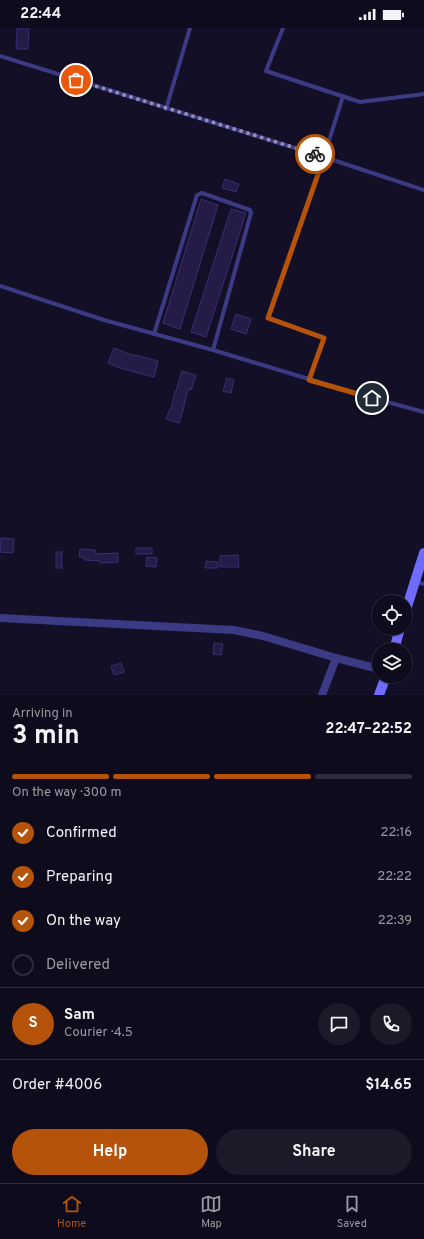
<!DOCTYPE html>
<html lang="en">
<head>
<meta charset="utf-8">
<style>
  body { margin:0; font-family:Overpass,sans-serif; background:#1c1929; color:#f1f3f6; height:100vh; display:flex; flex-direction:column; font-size:15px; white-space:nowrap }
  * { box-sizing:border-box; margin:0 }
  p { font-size:13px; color:#9b9ba3 }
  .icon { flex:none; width:22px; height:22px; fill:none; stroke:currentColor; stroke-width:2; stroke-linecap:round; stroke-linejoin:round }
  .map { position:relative; height:667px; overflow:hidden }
  .side { display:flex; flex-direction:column; background:#0e0b1c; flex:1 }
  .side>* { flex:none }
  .tools { position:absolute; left:372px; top:567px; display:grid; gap:8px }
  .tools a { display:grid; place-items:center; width:40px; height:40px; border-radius:50%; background:#0e0b1c; box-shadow:0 1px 3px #0004,0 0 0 1px #2e2b3b; font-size:20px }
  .pin { position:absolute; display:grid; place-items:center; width:34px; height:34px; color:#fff; margin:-17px; border:2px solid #fff; border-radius:50%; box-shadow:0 1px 4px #0007 }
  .courier { position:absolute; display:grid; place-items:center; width:40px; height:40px; margin:-20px; border:3px solid #b45309; border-radius:50%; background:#fff; color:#222; box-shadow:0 1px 5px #0007 }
  .head em { font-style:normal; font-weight:700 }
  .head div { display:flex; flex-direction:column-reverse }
  .head { display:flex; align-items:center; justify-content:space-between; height:68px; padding:0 12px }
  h1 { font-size:26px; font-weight:700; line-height:30px }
  .bar { display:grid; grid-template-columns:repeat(4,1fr); gap:6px 4px; align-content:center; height:48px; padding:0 12px }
  .bar i { height:5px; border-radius:3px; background:#2e2b3b }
  .bar .selected { background:#b45309 }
  .bar p { grid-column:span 4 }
  .line { display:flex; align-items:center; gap:10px; padding:0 12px; border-top:1px solid #2e2b3b }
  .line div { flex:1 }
  .round { display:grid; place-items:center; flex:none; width:42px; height:42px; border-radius:21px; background:#1c1929 }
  ol { padding:0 12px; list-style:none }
  li { display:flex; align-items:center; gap:12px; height:44px }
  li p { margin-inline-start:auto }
  li .icon { padding:4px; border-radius:50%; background:#b45309; color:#fff; stroke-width:4 }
  li:last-child { color:#9b9ba3 }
  li i { width:22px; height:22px; border:2px solid #2e2b3b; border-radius:50% }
  .action { display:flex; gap:8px; margin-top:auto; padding:8px 12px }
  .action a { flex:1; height:46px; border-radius:24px; background:#b45309; color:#fff; font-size:16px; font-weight:700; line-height:46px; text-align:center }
  .action a+a { background:#1c1929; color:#f1f3f6 }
  .status { display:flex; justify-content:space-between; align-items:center; height:28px; padding:0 20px; background:#0e0b1c; direction:ltr }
  .status svg { height:11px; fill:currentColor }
  .tab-bar { display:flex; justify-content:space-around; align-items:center; height:56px; border-top:1px solid #2e2b3b; background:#0e0b1c; font-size:11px; color:#9b9ba3 }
  .tab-bar a { display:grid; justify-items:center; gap:2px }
  .tab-bar .selected { color:#b45309 }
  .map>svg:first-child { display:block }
</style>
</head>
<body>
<div class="status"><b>22:44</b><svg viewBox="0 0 49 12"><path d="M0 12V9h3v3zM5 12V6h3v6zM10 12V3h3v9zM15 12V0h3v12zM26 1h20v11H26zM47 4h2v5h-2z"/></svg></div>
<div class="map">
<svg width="424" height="667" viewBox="0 0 424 667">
  <rect width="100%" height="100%" fill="#130f26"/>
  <g fill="#241b47" stroke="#3b2d73">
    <path d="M17 0H29L28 21H16Z"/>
    <path d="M225 151 239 156 236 164 222 160Z"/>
    <path d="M201 171 218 177 180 301 163 295Z"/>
    <path d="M231 181 246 185 206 309 191 304Z"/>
    <path d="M236 286 251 291 246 306 231 301Z"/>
    <path d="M114 320 135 328V327L158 333 154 349 123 341 108 335Z"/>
    <path d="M182 343 196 347 191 362 188 361 183 382 179 395 166 391 170 381H171L175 363H176Z"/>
    <path d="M227 350 234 352 231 365 223 363Z"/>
    <path d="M1 510 14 511 13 525 0 524Z"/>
    <rect x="136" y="520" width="16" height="6"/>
    <path d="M80 521 95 522V526L118 525V534L100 535V533L84 532V529H79Z"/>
    <rect x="56" y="524" width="6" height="16"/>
    <path d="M238 527 239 539H220V528Z"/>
    <path d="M147 529 157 530 156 539 146 538Z"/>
    <path d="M206 533 218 534V540H205Z"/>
    <path d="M214 615 223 616 221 627 213 626Z"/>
    <path d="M121 635 124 644 114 647 111 638Z"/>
  </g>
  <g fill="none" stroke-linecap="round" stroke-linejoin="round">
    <g stroke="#3d3a85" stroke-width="4">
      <path d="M283 0 266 43 360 74 424 66"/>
      <path d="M0 28 324 129 424 162"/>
      <path d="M166 81 190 0"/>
      <path d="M0 258 104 292 213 322 358 366 424 384"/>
      <path d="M154 306 197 167 202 165 250 182 251 185 213 322"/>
      <path d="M309 352 324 310 268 290 324 129 343 68"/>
      <path d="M415 554 424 556"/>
    </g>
    <g stroke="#3d3a85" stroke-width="8">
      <path d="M0 590 234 602 263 608 336 630 379 641"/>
      <path d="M322 667 336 630"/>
    </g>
    <g stroke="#6f6bff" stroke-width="10">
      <path d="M405 585 424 525"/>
      <path d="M394 622 400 600"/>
      <path d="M379 667 386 648"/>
    </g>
  </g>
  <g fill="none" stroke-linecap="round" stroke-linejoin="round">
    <path stroke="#948fb3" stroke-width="4" stroke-dasharray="0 7.2" d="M76 52 315 126"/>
    <path stroke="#b45309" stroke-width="5" d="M315 126 324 129 268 290 324 310 309 352 372 370"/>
  </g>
</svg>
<div class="tools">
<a><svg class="icon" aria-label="locate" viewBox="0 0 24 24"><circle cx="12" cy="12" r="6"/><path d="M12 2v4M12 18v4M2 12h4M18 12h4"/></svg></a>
<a><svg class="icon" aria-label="layers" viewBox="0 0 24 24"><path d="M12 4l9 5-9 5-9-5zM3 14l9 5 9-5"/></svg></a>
</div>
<div class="pin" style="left:76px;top:52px;background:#ea580c"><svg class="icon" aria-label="bag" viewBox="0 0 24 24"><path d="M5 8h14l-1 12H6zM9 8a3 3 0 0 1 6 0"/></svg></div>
<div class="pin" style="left:372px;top:370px;background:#1f2937"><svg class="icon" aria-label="home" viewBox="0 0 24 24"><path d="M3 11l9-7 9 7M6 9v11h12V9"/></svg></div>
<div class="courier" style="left:315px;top:126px"><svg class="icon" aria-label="bike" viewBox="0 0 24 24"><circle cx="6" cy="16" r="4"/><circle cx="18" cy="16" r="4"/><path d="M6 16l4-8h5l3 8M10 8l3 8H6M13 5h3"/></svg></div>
</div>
<section class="side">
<div class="head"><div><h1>3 min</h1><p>Arriving in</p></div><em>22:47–22:52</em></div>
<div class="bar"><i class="selected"></i><i class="selected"></i><i class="selected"></i><i></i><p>On the way · 300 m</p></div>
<ol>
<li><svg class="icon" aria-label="check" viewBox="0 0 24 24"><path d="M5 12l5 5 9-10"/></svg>Confirmed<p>22:16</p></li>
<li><svg class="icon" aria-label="check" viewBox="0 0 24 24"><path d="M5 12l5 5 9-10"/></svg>Preparing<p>22:22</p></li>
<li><svg class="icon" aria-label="check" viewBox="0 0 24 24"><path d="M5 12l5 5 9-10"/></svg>On the way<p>22:39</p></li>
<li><i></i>Delivered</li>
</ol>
<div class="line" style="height:72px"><b class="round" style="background:#b45309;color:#fff">S</b><div><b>Sam</b><p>Courier · 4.5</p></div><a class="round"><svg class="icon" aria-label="chat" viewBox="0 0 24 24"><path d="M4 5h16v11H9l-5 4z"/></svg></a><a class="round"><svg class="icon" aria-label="phone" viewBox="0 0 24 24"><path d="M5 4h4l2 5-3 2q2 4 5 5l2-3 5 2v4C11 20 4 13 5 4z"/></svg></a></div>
<div class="line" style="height:52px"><div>Order #4006</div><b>$14.65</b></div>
<div class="action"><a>Help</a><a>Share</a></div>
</section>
<nav class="tab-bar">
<a class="selected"><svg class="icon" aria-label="home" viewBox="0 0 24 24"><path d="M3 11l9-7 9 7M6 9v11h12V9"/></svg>Home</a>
<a><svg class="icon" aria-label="map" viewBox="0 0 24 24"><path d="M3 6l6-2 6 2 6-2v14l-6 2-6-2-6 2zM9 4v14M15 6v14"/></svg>Map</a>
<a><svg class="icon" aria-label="saved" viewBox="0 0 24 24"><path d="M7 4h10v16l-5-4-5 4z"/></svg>Saved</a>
</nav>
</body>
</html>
